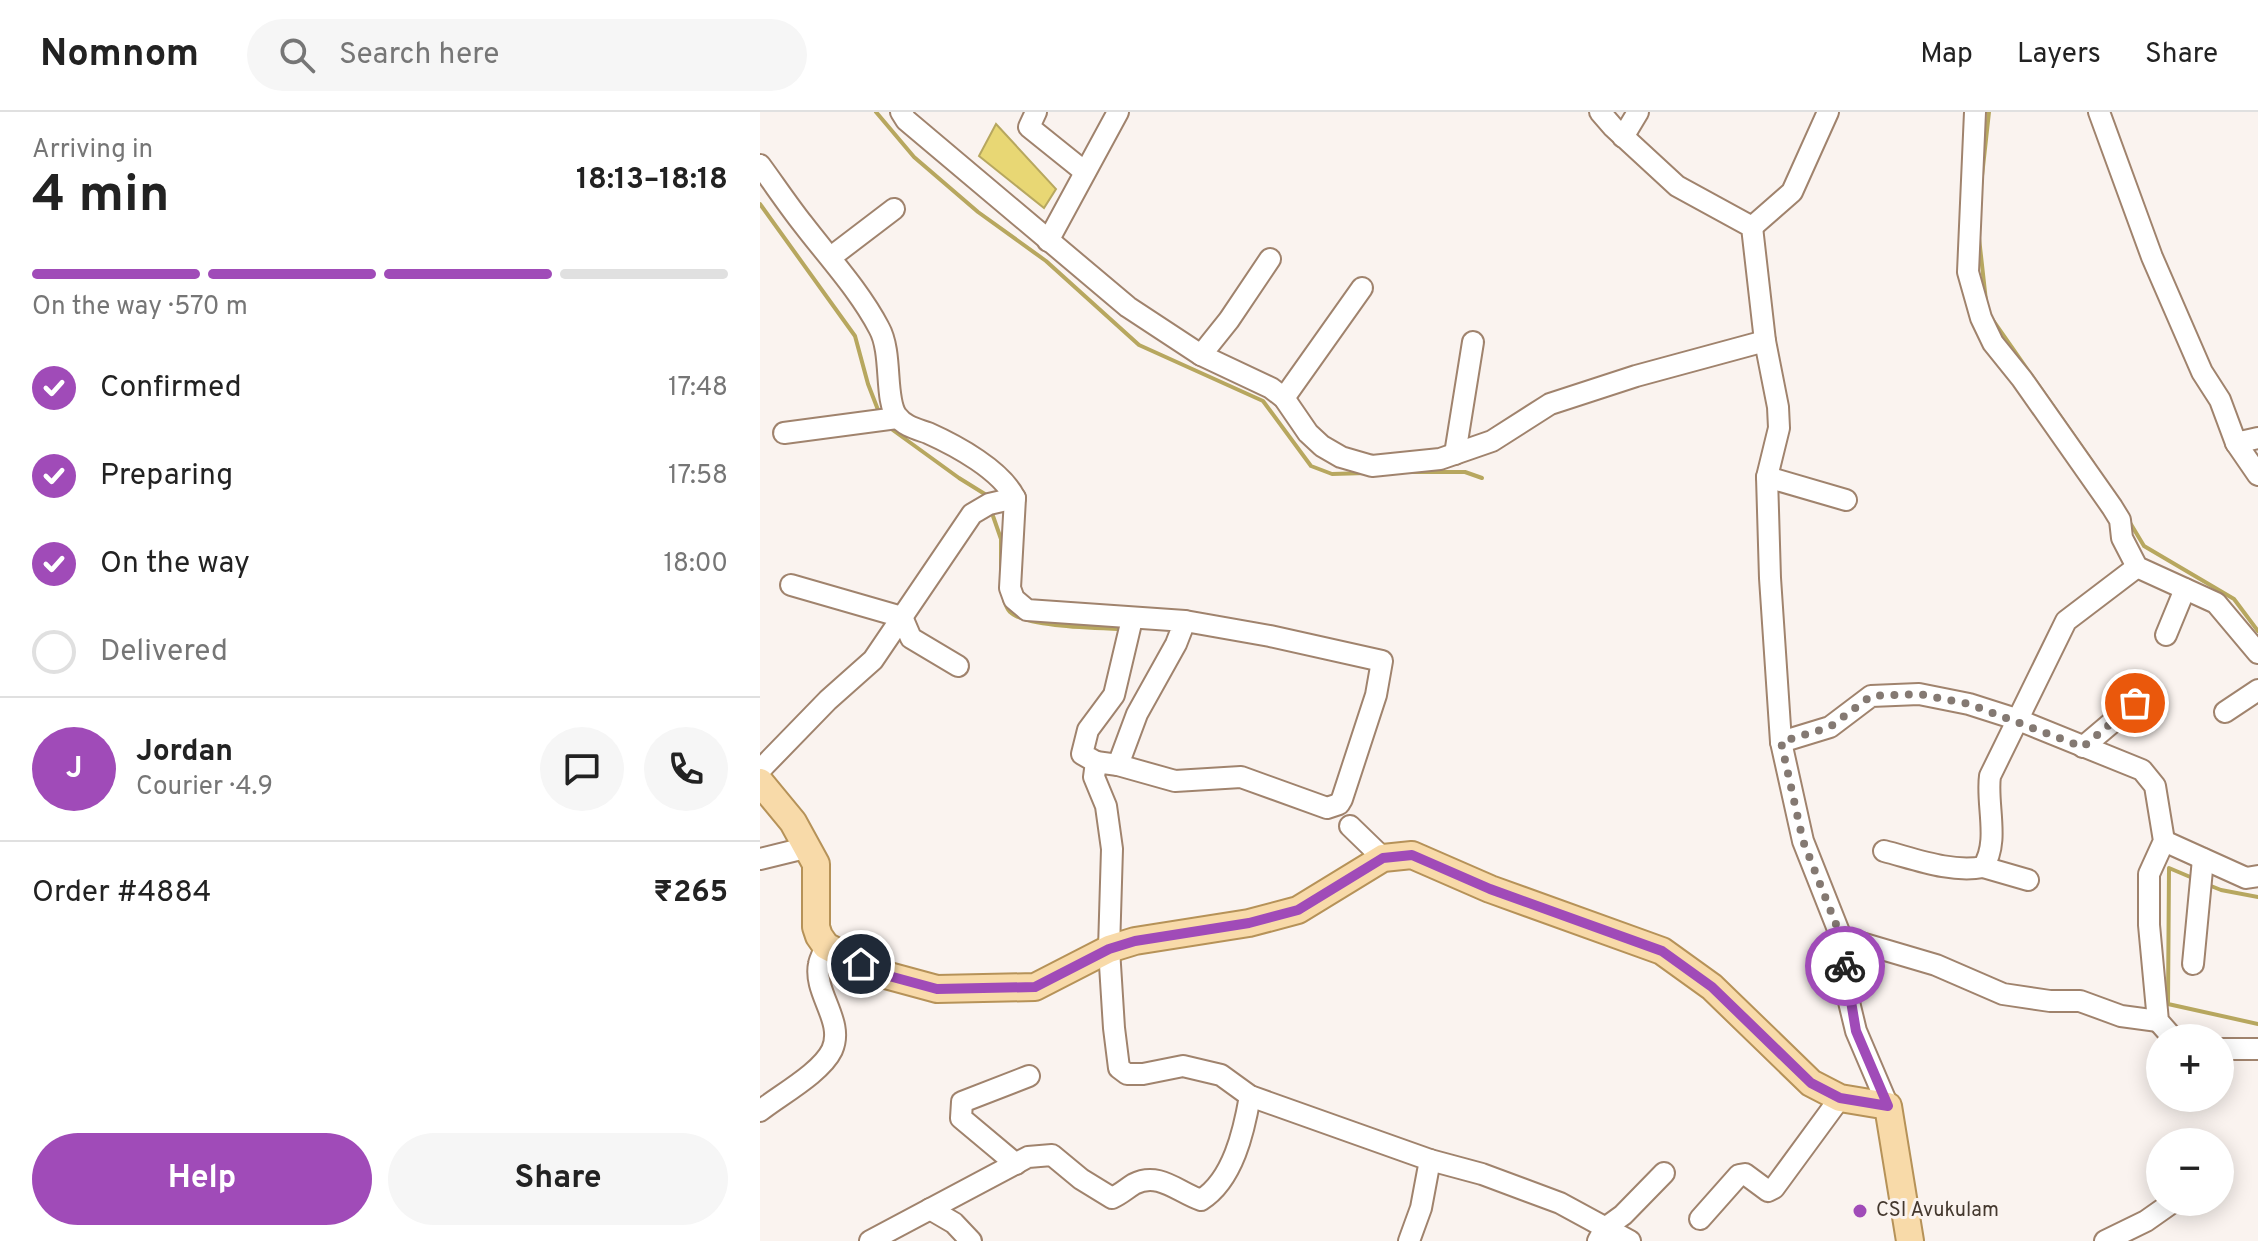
<!DOCTYPE html>
<html lang="en">
<head>
<meta charset="utf-8">
<style>
  body { margin:0; font-family:Overpass,sans-serif; background:#f6f6f6; color:#222; height:100vh; display:flex; flex-direction:column; font-size:30px; white-space:nowrap }
  * { box-sizing:border-box; margin:0 }
  p { font-size:26px; color:#767676 }
  .icon { flex:none; width:44px; height:44px; fill:none; stroke:currentColor; stroke-width:2; stroke-linecap:round; stroke-linejoin:round }
  .map { position:relative; flex:1; overflow:hidden }
  .panel { display:flex; flex-direction:column; background:#fff; width:760px }
  .panel>* { flex:none }
  .buttons { position:absolute; left:1386px; top:912px; display:grid; gap:16px }
  .buttons a { display:grid; place-items:center; width:88px; height:88px; border-radius:50%; background:#fff; box-shadow:0 4px 20px #0003; font-size:40px }
  .pin { position:absolute; display:grid; place-items:center; width:68px; height:68px; color:#fff; margin:-34px; border:4px solid #fff; border-radius:50%; box-shadow:0 2px 8px #0007 }
  .courier { position:absolute; display:grid; place-items:center; width:80px; height:80px; margin:-40px; border:6px solid #a04bb8; border-radius:50%; background:#fff; color:#222; box-shadow:0 2px 10px #0007 }
  .summary em { font-style:normal; font-weight:700 }
  .summary div { display:flex; flex-direction:column-reverse }
  .summary { display:flex; align-items:center; justify-content:space-between; height:136px; padding:0 32px }
  h1 { font-size:52px; font-weight:700; line-height:60px }
  .bar { display:grid; grid-template-columns:repeat(4,1fr); gap:12px 8px; align-content:center; height:96px; padding:0 32px }
  .bar i { height:10px; border-radius:6px; background:#e0e0e0 }
  .bar .active { background:#a04bb8 }
  .bar p { grid-column:span 4 }
  .line { display:flex; align-items:center; gap:20px; padding:0 32px; border-top:2px solid #e0e0e0 }
  .line div { flex:1 }
  .round { display:grid; place-items:center; flex:none; width:84px; height:84px; border-radius:42px; background:#f6f6f6 }
  ol { padding:0 32px; list-style:none }
  li { display:flex; align-items:center; gap:24px; height:88px }
  li p { margin-inline-start:auto }
  li .icon { padding:8px; border-radius:50%; background:#a04bb8; color:#fff; stroke-width:4 }
  li:last-child { color:#767676 }
  li i { width:44px; height:44px; border:4px solid #e0e0e0; border-radius:50% }
  .cta { display:flex; gap:16px; margin-top:auto; padding:16px 32px }
  .cta a { flex:1; height:92px; border-radius:48px; background:#a04bb8; color:#fff; font-size:32px; font-weight:700; line-height:92px; text-align:center }
  .cta a+a { background:#f6f6f6; color:#222 }
  header { display:flex; align-items:center; gap:48px; box-sizing:border-box; height:112px; padding:0 40px; background:#fff; border-bottom:2px solid #e0e0e0 }
  header strong { font-size:38px }
  nav { display:flex; gap:44px; margin-inline-start:auto; font-size:28px }
  .search { width:560px; height:72px; background:#f6f6f6; display:flex; align-items:center; gap:20px; box-sizing:border-box; padding:0 28px; border-radius:44px; color:#767676; font-size:30px }
  main { display:flex; flex:1; min-height:0 }
  .map>svg:first-child { display:block }
</style>
</head>
<body>
<header>
<strong>Nomnom</strong>
<div class="search"><svg class="icon" aria-label="search" viewBox="0 0 24 24"><circle cx="10" cy="10" r="6"/><path d="M15 15l6 6"/></svg>Search here</div>
<nav><a>Map</a><a>Layers</a><a>Share</a></nav>
</header>
<main>
<section class="panel">
<div class="summary"><div><h1>4 min</h1><p>Arriving in</p></div><em>18:13–18:18</em></div>
<div class="bar"><i class="active"></i><i class="active"></i><i class="active"></i><i></i><p>On the way · 570 m</p></div>
<ol>
<li><svg class="icon" aria-label="check" viewBox="0 0 24 24"><path d="M5 12l5 5 9-10"/></svg>Confirmed<p>17:48</p></li>
<li><svg class="icon" aria-label="check" viewBox="0 0 24 24"><path d="M5 12l5 5 9-10"/></svg>Preparing<p>17:58</p></li>
<li><svg class="icon" aria-label="check" viewBox="0 0 24 24"><path d="M5 12l5 5 9-10"/></svg>On the way<p>18:00</p></li>
<li><i></i>Delivered</li>
</ol>
<div class="line" style="height:144px"><b class="round" style="background:#a04bb8;color:#fff">J</b><div><b>Jordan</b><p>Courier · 4.9</p></div><a class="round"><svg class="icon" aria-label="chat" viewBox="0 0 24 24"><path d="M4 5h16v11H9l-5 4z"/></svg></a><a class="round"><svg class="icon" aria-label="phone" viewBox="0 0 24 24"><path d="M5 4h4l2 5-3 2q2 4 5 5l2-3 5 2v4C11 20 4 13 5 4z"/></svg></a></div>
<div class="line" style="height:104px"><div>Order #4884</div><b>₹265</b></div>
<div class="cta"><a>Help</a><a>Share</a></div>
</section>
<div class="map">
<svg width="1498" height="1129" viewBox="0 0 1498 1129">
  <rect width="100%" height="100%" fill="#faf3ef"/>
  <path fill="#e8d774" stroke="#b7a75f" stroke-width="2" d="M236 12 296 77 284 96 219 44Z"/>
  <g fill="none" stroke-linecap="round" stroke-linejoin="round">
    <g stroke="#b7a75f" stroke-width="4">
      <path d="M116 0 154 45 218 100 286 149 379 233 503 289 551 354 572 362 606 361"/>
      <path d="M1221 73 1229 0"/>
      <path d="M0 92 95 224 108 272 120 303"/>
      <path d="M1219 126 1226 189"/>
      <path d="M1232 207 1333 351"/>
      <path d="M130 316 199 366 228 384"/>
      <path d="M650 360H705L722 366"/>
      <path d="M233 404 241 427V464"/>
      <path d="M1369 409 1384 434 1474 487 1498 519"/>
      <path d="M244 488C245 491 248 498 250 500 264 515 339 516 361 517"/>
      <path d="M1435 767 1409 756 1408 892 1498 912"/>
      <path d="M1446 772 1461 778 1498 785"/>
    </g>
    <defs>
      <g id="minor">
        <path d="M141 0 146 8 368 195 441 243 511 276 524 286 548 321 562 334 581 345 612 354 680 347 732 329 790 292 876 264 1005 229"/>
        <path d="M276 0 269 15 325 60"/>
        <path d="M840 0 853 15 917 74 992 115 1005 229 1018 295 1019 316 1007 365 1010 466 1021 630 1043 729 1081 825 1089 890 1096 919 1128 994"/>
        <path d="M1215 0 1208 160 1221 206 1233 231 1262 267 1352 395 1360 408 1362 426 1377 455 1456 491 1498 541"/>
        <path d="M1339 0 1392 145 1442 260 1460 288 1476 331 1498 326"/>
        <path d="M863 25 878 0"/>
        <path d="M0 53C14 72 28 93 43 112 69 146 99 178 119 216 133 241 124 288 137 304 145 315 157 317 168 321 197 334 241 358 255 386L250 476 254 487 267 498 425 509 416 532 377 602 358 653 336 650 334 665 346 694 352 737 349 837 354 916 359 956 367 962H383L423 954 461 963 490 984 670 1048 661 1096 649 1129"/>
        <path d="M992 115 1032 80 1068 0"/>
        <path d="M288 129 358 0"/>
        <path d="M71 145 134 97"/>
        <path d="M441 243 469 208 510 147"/>
        <path d="M524 286 602 176"/>
        <path d="M24 321 137 306"/>
        <path d="M1476 331 1498 363"/>
        <path d="M695 342 713 230"/>
        <path d="M1007 365 1086 388"/>
        <path d="M31 473 142 505 151 526 198 554"/>
        <path d="M1406 523 1425 477"/>
        <path d="M1465 600 1498 578"/>
        <path d="M1021 630 1070 615 1111 584 1159 582 1209 592 1256 607 1382 658 1395 674 1404 729 1389 762V813L1398 909 1413 926"/>
        <path d="M1323 635 1375 591"/>
        <path d="M336 650 322 642 328 618 354 583 372 507"/>
        <path d="M358 653 415 669 481 665 567 696 579 692 582 687 616 583 622 549 510 524 425 509"/>
        <path d="M0 658 68 588 113 548 212 402 229 392 255 386"/>
        <path d="M590 714 623 746"/>
        <path d="M1404 729 1486 766 1498 764"/>
        <path d="M1124 739C1155 747 1191 761 1223 755 1240 730 1226 692 1230 664L1306 509 1377 455"/>
        <path d="M0 747 49 735"/>
        <path d="M1223 755 1268 768"/>
        <path d="M1081 825 1176 853 1243 882 1290 889H1320L1361 904 1398 909"/>
        <path d="M1433 852 1443 747"/>
        <path d="M1460 937H1498"/>
        <path d="M0 999C20 983 61 961 72 938 85 909 53 881 59 852 60 846 64 840 66 834"/>
        <path d="M670 1048 722 1062 800 1091 870 1129"/>
        <path d="M256 1052 201 1006 202 990 269 964"/>
        <path d="M170 1097 194 1111 211 1129"/>
        <path d="M940 1107 979 1063 985 1062 1008 1079 1014 1076 1080 986"/>
        <path d="M110 1129 268 1045 292 1043 321 1067 352 1086C361 1082 366 1077 374 1072 399 1059 419 1081 441 1088 473 1068 484 1019 490 984"/>
        <path d="M838 1129 845 1116 863 1103 904 1061"/>
        <path d="M1345 1129 1386 1109 1413 1090"/>
      </g>
      <path id="major" d="M0 670 33 710 56 752V815L59 824 66 834 118 861 177 877 275 875 349 837 375 829 489 811 538 798 623 746 652 743 730 777 902 839 952 875 1051 971 1080 986 1128 994 1150 1129"/>
    </defs>
    <use href="#minor" stroke="#a0836d" stroke-width="24"/>
    <use href="#major" stroke="#b69258" stroke-width="30"/>
    <use href="#minor" stroke="#fff" stroke-width="20"/>
    <use href="#major" stroke="#f8daa9" stroke-width="26"/>
  </g>
  <g fill="none" stroke-linecap="round" stroke-linejoin="round">
    <path stroke="#847972" stroke-width="8" stroke-dasharray="0 14.4" d="M1085 854 1081 825 1043 729 1021 630 1070 615 1111 584 1159 582 1209 592 1323 635 1375 591"/>
    <path stroke="#a04bb8" stroke-width="10" d="M101 852 118 861 177 877 275 875 349 837 375 829 489 811 538 798 623 746 652 743 730 777 902 839 952 875 1051 971 1080 986 1128 994 1096 919 1085 854"/>
  </g>
  <circle fill="#a04bb8" stroke="#faf3ef" stroke-width="3" cx="1100" cy="1099" r="8"/>
  <g text-anchor="middle" dominant-baseline="central" stroke-width="6" stroke-linejoin="round" paint-order="stroke">
    <g font-size="20" fill="#44382e" stroke="#faf3ef" text-anchor="start">
      <text x="1116" y="1099">CSI Avukulam</text>
    </g>
  </g>
</svg>
<div class="buttons">
<a>+</a>
<a>−</a>
</div>
<div class="pin" style="left:1375px;top:591px;background:#ea580c"><svg class="icon" aria-label="bag" viewBox="0 0 24 24"><path d="M5 8h14l-1 12H6zM9 8a3 3 0 0 1 6 0"/></svg></div>
<div class="pin" style="left:101px;top:852px;background:#1f2937"><svg class="icon" aria-label="home" viewBox="0 0 24 24"><path d="M3 11l9-7 9 7M6 9v11h12V9"/></svg></div>
<div class="courier" style="left:1085px;top:854px"><svg class="icon" aria-label="bike" viewBox="0 0 24 24"><circle cx="6" cy="16" r="4"/><circle cx="18" cy="16" r="4"/><path d="M6 16l4-8h5l3 8M10 8l3 8H6M13 5h3"/></svg></div>
</div>
</main>
</body>
</html>
